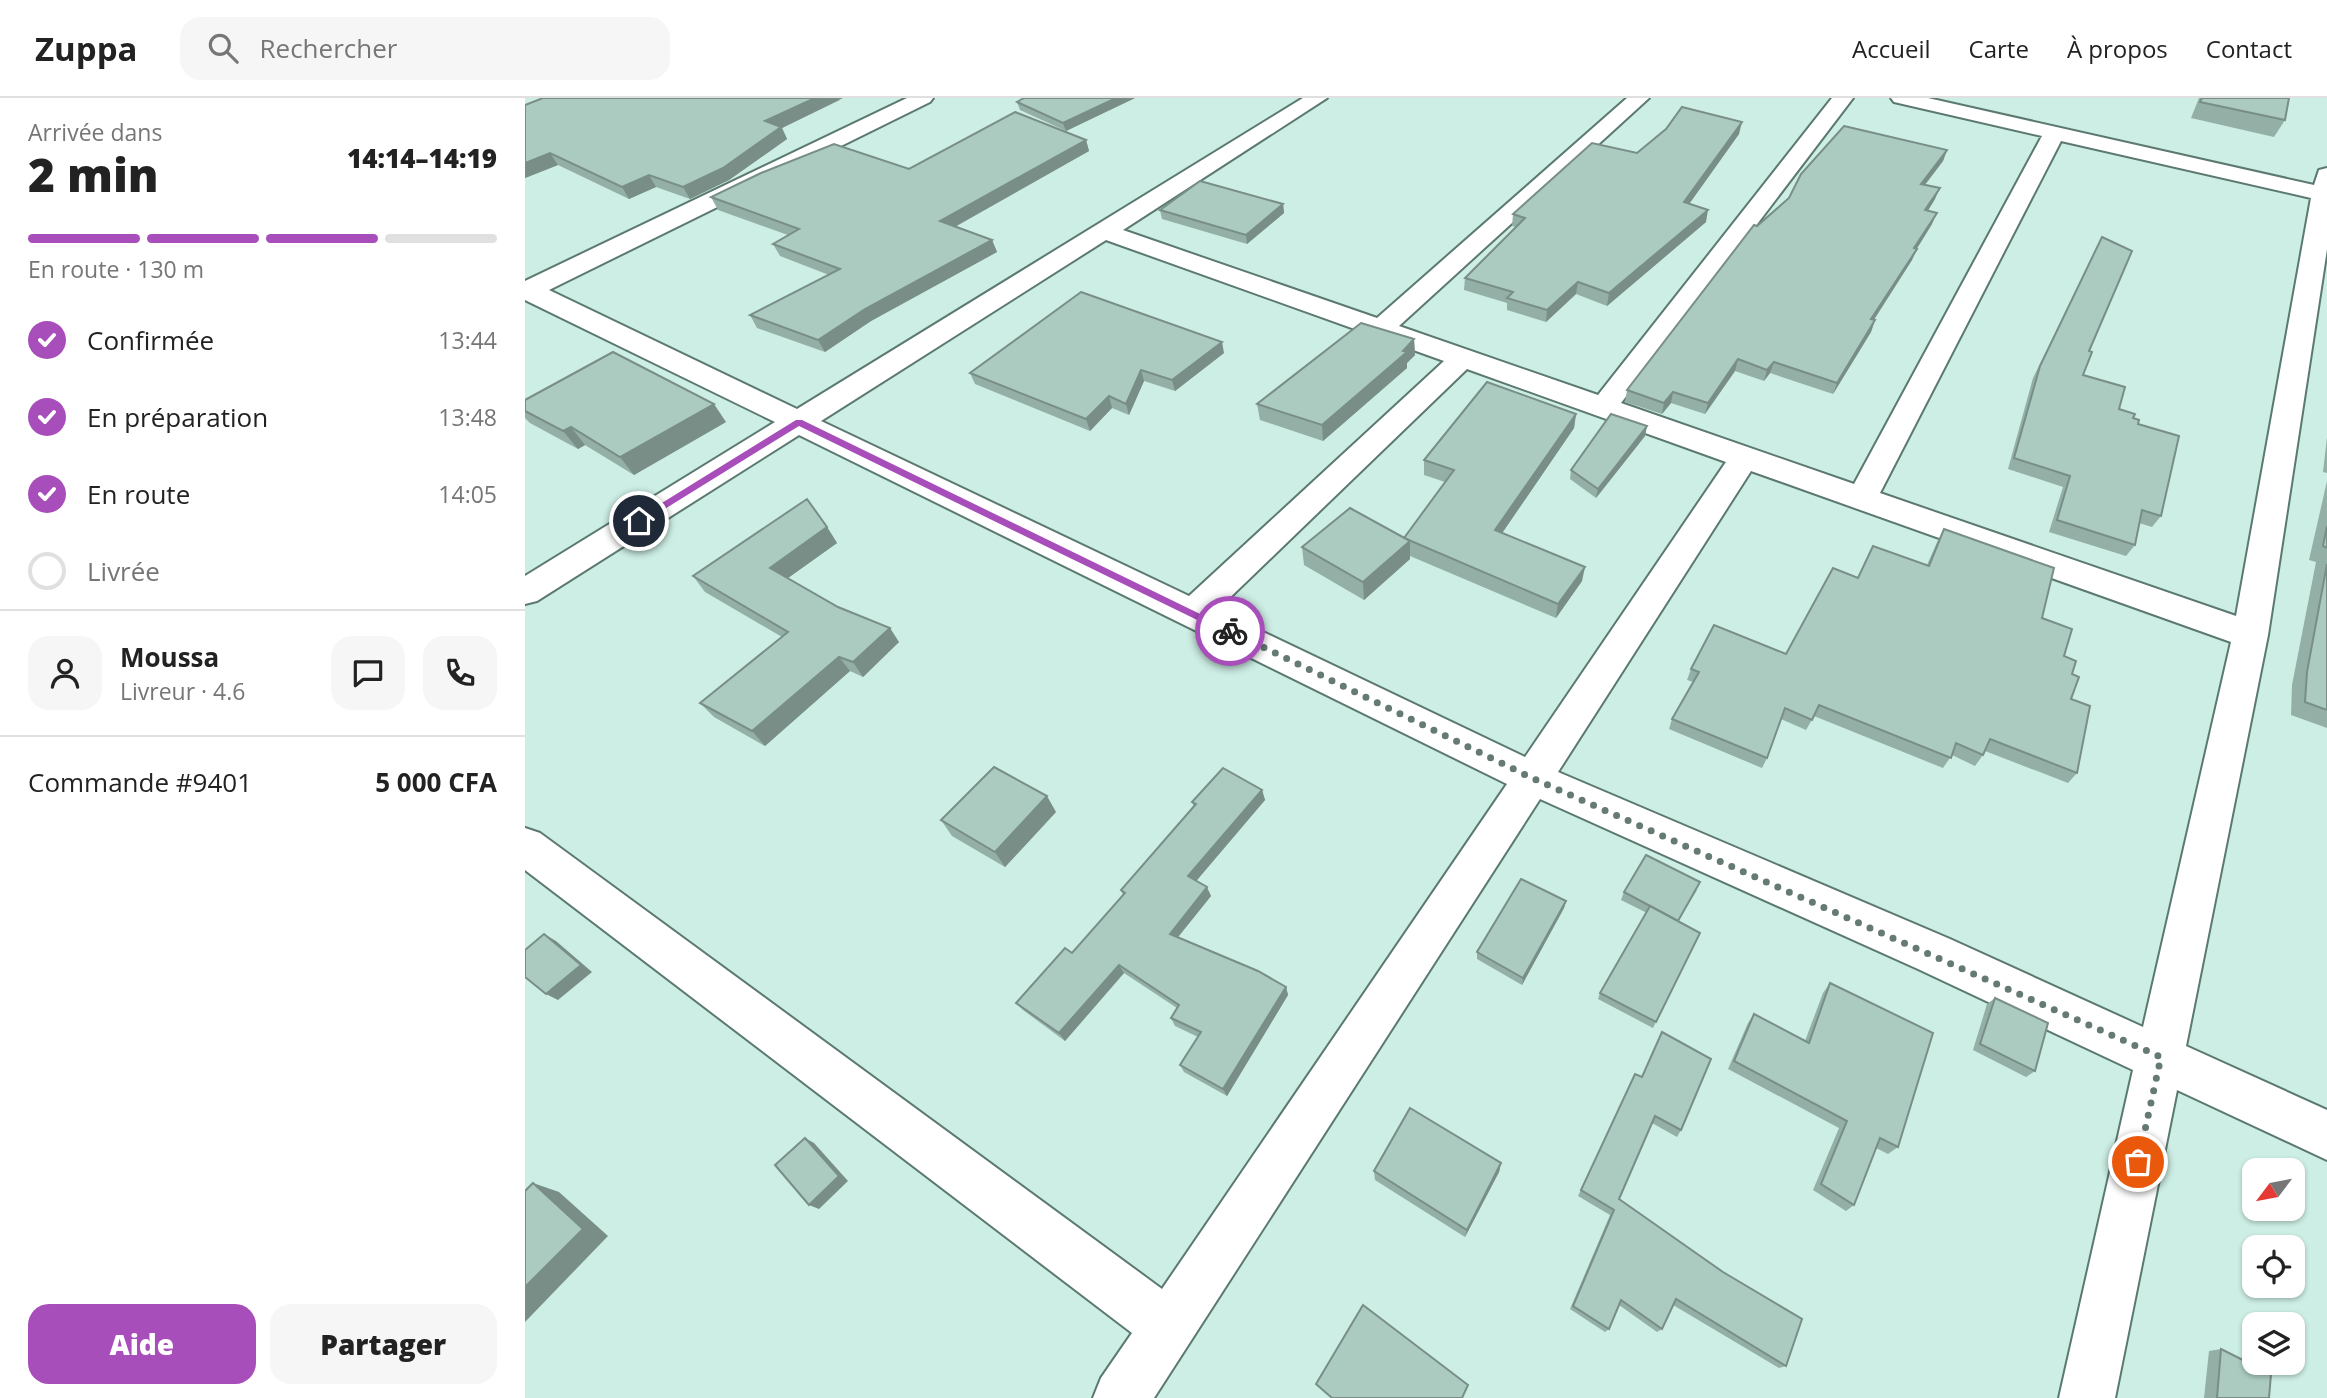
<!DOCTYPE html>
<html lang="fr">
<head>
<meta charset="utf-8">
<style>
  body { margin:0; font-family:"Open Sans",sans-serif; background:#f6f6f6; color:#222; height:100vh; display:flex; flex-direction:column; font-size:26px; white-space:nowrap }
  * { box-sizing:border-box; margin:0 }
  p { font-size:23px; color:#767676 }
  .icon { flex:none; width:38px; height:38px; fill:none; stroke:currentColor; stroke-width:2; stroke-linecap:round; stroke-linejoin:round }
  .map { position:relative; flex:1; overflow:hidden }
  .drawer { display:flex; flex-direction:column; background:#fff; width:525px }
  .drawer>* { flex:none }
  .needle { width:46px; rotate:238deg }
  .controls { position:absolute; left:1717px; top:1060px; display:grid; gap:14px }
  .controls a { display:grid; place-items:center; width:63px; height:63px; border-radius:14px; background:#fff; box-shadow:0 2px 5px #0004; font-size:35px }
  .pin { position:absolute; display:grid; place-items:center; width:60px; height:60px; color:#fff; margin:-30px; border:4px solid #fff; border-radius:50%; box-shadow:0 2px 7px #0007 }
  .courier { position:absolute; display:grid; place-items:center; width:70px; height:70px; margin:-35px; border:5px solid #a84eba; border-radius:50%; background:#fff; color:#222; box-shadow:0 2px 9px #0007 }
  .summary em { font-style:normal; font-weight:800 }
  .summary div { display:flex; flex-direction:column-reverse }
  .summary { display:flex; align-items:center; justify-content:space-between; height:119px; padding:0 28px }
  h1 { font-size:46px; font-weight:800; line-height:52px }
  .bar { display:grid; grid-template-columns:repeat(4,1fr); gap:10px 7px; align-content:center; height:84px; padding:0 28px }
  .bar i { height:9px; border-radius:5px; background:#e0e0e0 }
  .bar .current { background:#a84eba }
  .bar p { grid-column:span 4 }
  .line { display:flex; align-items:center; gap:18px; padding:0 28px; border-top:2px solid #e0e0e0 }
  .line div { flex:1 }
  .round { display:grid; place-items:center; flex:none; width:74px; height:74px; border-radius:21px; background:#f6f6f6 }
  ol { padding:0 28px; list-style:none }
  li { display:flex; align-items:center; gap:21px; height:77px }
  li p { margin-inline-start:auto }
  li .icon { padding:7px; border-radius:50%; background:#a84eba; color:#fff; stroke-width:4 }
  li:last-child { color:#767676 }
  li i { width:38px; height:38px; border:4px solid #e0e0e0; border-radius:50% }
  .action { display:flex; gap:14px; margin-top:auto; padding:14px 28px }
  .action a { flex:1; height:80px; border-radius:21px; background:#a84eba; color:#fff; font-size:28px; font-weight:800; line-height:80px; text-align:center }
  .action a+a { background:#f6f6f6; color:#222 }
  header { display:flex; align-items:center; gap:42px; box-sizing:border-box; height:98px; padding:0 35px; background:#fff; border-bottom:2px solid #e0e0e0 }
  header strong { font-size:33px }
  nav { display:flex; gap:38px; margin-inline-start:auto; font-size:24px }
  .search { width:490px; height:63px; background:#f6f6f6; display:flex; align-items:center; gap:18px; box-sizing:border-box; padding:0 24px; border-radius:21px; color:#767676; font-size:26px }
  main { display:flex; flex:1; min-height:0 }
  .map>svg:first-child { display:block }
</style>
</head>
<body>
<header>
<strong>Zuppa</strong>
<div class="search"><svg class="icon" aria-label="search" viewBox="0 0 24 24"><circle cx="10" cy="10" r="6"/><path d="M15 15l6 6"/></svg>Rechercher</div>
<nav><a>Accueil</a><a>Carte</a><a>À propos</a><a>Contact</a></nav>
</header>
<main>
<section class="drawer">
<div class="summary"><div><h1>2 min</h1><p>Arrivée dans</p></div><em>14:14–14:19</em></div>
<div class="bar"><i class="current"></i><i class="current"></i><i class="current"></i><i></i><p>En route · 130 m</p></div>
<ol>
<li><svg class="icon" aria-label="check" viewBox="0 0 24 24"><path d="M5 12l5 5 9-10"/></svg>Confirmée<p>13:44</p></li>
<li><svg class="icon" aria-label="check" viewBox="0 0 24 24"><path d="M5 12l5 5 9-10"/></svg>En préparation<p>13:48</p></li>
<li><svg class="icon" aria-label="check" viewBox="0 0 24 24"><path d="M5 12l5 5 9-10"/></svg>En route<p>14:05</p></li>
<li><i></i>Livrée</li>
</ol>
<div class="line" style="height:126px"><a class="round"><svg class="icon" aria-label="person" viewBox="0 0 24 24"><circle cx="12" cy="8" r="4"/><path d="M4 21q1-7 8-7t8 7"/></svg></a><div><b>Moussa</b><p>Livreur · 4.6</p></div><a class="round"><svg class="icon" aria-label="chat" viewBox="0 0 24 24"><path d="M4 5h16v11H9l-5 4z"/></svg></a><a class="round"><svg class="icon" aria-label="phone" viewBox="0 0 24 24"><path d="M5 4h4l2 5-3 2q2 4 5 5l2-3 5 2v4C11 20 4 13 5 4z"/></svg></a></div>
<div class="line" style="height:91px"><div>Commande #9401</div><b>5 000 CFA</b></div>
<div class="action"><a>Aide</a><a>Partager</a></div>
</section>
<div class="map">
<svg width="1802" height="1300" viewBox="0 0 1802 1300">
  <rect width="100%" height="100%" fill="#cdeee4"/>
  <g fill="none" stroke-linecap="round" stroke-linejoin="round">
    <defs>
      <path id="minor" d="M382 0H408L405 4 24 192 272 311 778 0H802L598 132 852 220 1102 0H1124L874 228 1073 297 1307 0H1328L1096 305 1329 386 1517 38 1369 4 1366 0H1403L1789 87 1794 72 1802 70V151L1743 537 1661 948 1802 1012V1062L1652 992 1590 1300H1534L1608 972 1393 871 1015 701 629 1300H568L576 1280 607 1235 0 772V730L15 735 637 1191 982 686 274 337 12 503 0 506V478L250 324 0 202V183ZM1536 43 1786 100 1711 518 1355 395ZM581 142 919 263 664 498 296 323ZM942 271 1201 364 1000 659 692 512ZM1226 373 1706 544 1618 929 1425 841 1033 674Z"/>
    </defs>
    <use href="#minor" stroke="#5b7970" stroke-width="4"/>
    <use href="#minor" fill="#fff" fill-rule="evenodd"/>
  </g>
  <g fill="#93afa6">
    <path d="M499 0H610L541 33 495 12 492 4Z"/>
    <path d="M1674 0H1764L1760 22 1749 39 1666 20Z"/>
    <path d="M315 2 257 30 262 41 204 82 165 101 131 89 104 101 33 67 0 80V7Z"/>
    <path d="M1214 36 1164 106 1181 124 1082 208 1051 196 1021 224 982 212V205L939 192 940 180 991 129 987 128 988 116 1112 55Z"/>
    <path d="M561 42 564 53 431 128 467 142 472 154 346 223 300 254 232 230 225 217 304 177 255 158 248 146 263 137 193 112 186 99 384 71Z"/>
    <path d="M1422 52 1418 63 1400 87 1410 101 1403 113 1407 126 1391 151 1387 162 1349 222H1350L1346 234 1308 296 1245 275 1239 283 1210 273 1180 316 1146 305 1137 316 1100 304 1102 292 1232 128Z"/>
    <path d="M758 106 759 115 722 146 637 121 635 112Z"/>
    <path d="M1577 139 1564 253 1558 277 1594 311 1608 320 1613 326 1636 418 1627 429 1614 425 1610 447 1601 458 1524 434 1538 389 1483 371 1508 280Z"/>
    <path d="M889 241 890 257 882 265V270L798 343 735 322 732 306Z"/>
    <path d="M699 255 650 293 619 283 604 317 587 310 565 333 450 286 445 275Z"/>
    <path d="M0 302 201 324 109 377 60 347 53 351 5 325 0 320Z"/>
    <path d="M1051 316 1049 330 977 435 1057 483 1031 520 885 458V461L839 502 779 467 777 449 879 440 920 384 899 377V362Z"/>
    <path d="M1122 328 1120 338 1071 400 1045 381 1046 372Z"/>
    <path d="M1802 339V375L1798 374Z"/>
    <path d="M1802 383V630L1766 617 1767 587 1791 464 1784 462Z"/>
    <path d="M302 429 312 445 263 480 374 544 338 579 325 573 240 648 189 619 175 605 257 539 180 494 168 478Z"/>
    <path d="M1419 431 1517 520 1539 558 1547 576 1546 601 1552 675 1543 685 1460 653 1458 657 1450 668 1427 657 1418 670 1289 618 1281 632 1256 621 1242 660 1237 670 1144 631 1147 621 1168 584 1162 582 1166 571 1261 556 1333 480 1402 467 1413 442Z"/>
    <path d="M737 692 740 702 671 783 686 798 653 839 761 889 763 897 702 998 659 974 655 967 673 939 650 928 646 920 652 910 599 875 540 943 498 912 491 905 547 855 598 797 596 792 669 709 667 704Z"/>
    <path d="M531 714 480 769 427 738 416 722Z"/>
    <path d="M1172 792 1153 823 1175 835 1128 930 1073 901 1075 895 1122 815 1096 802 1099 794Z"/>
    <path d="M1041 803 1039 810 997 887 952 861V854Z"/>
    <path d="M1305 885 1373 1049 1363 1056 1351 1050 1329 1107 1321 1113 1288 1092 1314 1030 1203 971 1223 925 1229 916 1280 943 1298 895Z"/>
    <path d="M1470 900 1510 973 1501 979 1448 952 1462 906Z"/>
    <path d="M1110 976 1156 1032 1152 1039 1127 1025 1094 1101 1261 1268 1254 1270 1148 1207 1137 1231 1132 1234 1094 1207 1084 1231 1080 1234 1045 1211 1085 1117 1053 1098Z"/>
    <path d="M976 1065 974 1074 940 1139 850 1082 849 1073Z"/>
    <path d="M1696 1251 1744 1300H1679L1684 1253Z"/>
  </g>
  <g fill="#788e87">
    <path d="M290 0H318L257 30 262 41 204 82 165 101 158 89 240 23Z"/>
    <path d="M591 0H610L541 33 538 25Z"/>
    <path d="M1217 24 1214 36 1157 116 1159 104Z"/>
    <path d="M561 42 564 53 419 135 415 123Z"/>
    <path d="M1422 52 1418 63 1392 97 1396 86Z"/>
    <path d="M25 55 33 67 0 80V65Z"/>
    <path d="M124 77 131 89 104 101 97 89Z"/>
    <path d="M1415 90 1410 101 1396 123 1400 112Z"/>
    <path d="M758 106 759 115 722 146 721 137Z"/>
    <path d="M1183 112 1181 124 1082 208 1084 195Z"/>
    <path d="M1412 115 1407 126 1385 162 1389 150Z"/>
    <path d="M467 142 472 154 346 223 300 254 293 242 340 211Z"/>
    <path d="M1392 151 1387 162 1342 232 1346 221Z"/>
    <path d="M1053 184 1051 196 1021 224 1022 212Z"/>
    <path d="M1350 222 1346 234 1308 296 1312 285Z"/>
    <path d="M889 241 890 257 882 265V270L798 343 797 327 878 253Z"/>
    <path d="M697 244 699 255 650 293 647 282Z"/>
    <path d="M1213 261 1210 273 1180 316 1183 305Z"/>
    <path d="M1249 264 1245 275 1239 283 1242 272Z"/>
    <path d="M616 272 619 283 604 317 601 306Z"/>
    <path d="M1148 294 1146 305 1137 316 1139 305Z"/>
    <path d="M584 298 587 310 565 333 561 321Z"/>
    <path d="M189 306 201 324 109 377 95 359Z"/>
    <path d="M1051 316 1049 330 969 447 970 432Z"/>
    <path d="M1122 328 1120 338 1071 400 1073 391Z"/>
    <path d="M46 329 60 347 53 351 38 333Z"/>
    <path d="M302 429 312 445 256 485 245 470Z"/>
    <path d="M885 443V461L839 502 838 484Z"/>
    <path d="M1060 469 1057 483 1031 520 1033 506Z"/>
    <path d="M365 530 374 544 338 579 328 564Z"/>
    <path d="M314 559 325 573 240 648 227 633Z"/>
    <path d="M737 692 740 702 667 788 663 778Z"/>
    <path d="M522 698 531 714 480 769 470 754Z"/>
    <path d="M682 789 686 798 649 844 645 836Z"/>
    <path d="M1041 803 1039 810 997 887 998 880Z"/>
    <path d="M19 836 31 843 67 874 33 902 21 896Z"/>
    <path d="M594 867 599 875 540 943 534 935Z"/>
    <path d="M761 889 763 897 702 998 698 991Z"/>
    <path d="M280 1040 289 1045 323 1083 294 1111 284 1107Z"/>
    <path d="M976 1065 974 1074 940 1139 942 1132Z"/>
    <path d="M8 1085 34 1094 83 1138 0 1224V1189Z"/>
  </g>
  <g fill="#abcbc1" stroke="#788e87" stroke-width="2">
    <path d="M18 0H290L240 23 256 29 198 70 158 89 124 77 97 89 25 55 0 65V7Z"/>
    <path d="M499 0H591L538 25 492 4Z"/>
    <path d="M1677 0H1764L1760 22 1675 4Z"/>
    <path d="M1157 9 1217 24 1159 104 1183 112 1084 195 1053 184 1022 212 982 200 988 194 940 180 1000 120 988 116 1067 45 1112 55 1141 31Z"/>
    <path d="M490 14 561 42 415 123 467 142 340 211 293 242 225 217 315 171 248 146 274 131 186 99 236 75 309 46 384 71Z"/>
    <path d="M1319 28 1422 52 1396 86 1415 90 1400 112 1412 115 1389 150 1392 151 1346 221 1350 222 1312 285 1249 264 1242 272 1213 261 1183 305 1148 294 1139 305 1102 292 1229 127 1232 128 1264 100 1276 76Z"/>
    <path d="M675 83 758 106 721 137 635 112Z"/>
    <path d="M1577 139 1607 153 1564 253 1567 254 1558 277 1600 289 1594 311 1610 316 1608 320 1614 322 1613 326 1654 338 1636 418 1617 412 1610 447 1532 422 1545 378 1489 360 1515 268Z"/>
    <path d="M556 194 697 244 647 282 616 272 601 306 584 298 561 321 445 275Z"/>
    <path d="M836 225 889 241 878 253 882 254 797 327 732 306Z"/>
    <path d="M88 254 189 306 95 359 46 329 38 333 0 313V302Z"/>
    <path d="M962 284 1051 316 970 432 1060 469 1033 506 879 440 929 372 899 362Z"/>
    <path d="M1086 316 1122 328 1073 391 1046 372Z"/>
    <path d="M282 401 302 429 245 470 313 509 365 530 328 564 314 559 227 633 175 605 263 534 168 478Z"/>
    <path d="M825 410 885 443 838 484 777 449Z"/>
    <path d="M1802 428V450L1798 448Z"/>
    <path d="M1419 431 1529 470 1517 520 1547 531 1539 558 1551 563 1547 576 1554 579 1546 601 1565 608 1552 675 1465 641 1458 657 1431 645 1426 660 1294 607 1287 622 1260 610 1242 660 1147 621 1174 574 1166 571 1189 527 1261 556 1308 470 1333 480 1348 448 1404 468Z"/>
    <path d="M1802 466V612L1780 604 1782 574Z"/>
    <path d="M469 669 522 698 470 754 416 722Z"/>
    <path d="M698 670 737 692 663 778 682 789 645 836 733 873 761 889 698 991 655 967 676 934 646 920 654 907 594 867 534 935 491 905 540 850 547 855 600 795 596 792 671 706 667 704Z"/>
    <path d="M1121 757 1175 784 1153 823 1099 794Z"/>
    <path d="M996 781 1041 803 998 880 952 854Z"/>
    <path d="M1125 808 1175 835 1131 924 1075 895Z"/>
    <path d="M19 836 56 867 21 896 0 879V852Z"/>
    <path d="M1305 885 1408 935 1373 1049 1355 1040 1329 1107 1296 1086 1322 1023 1209 963 1229 916 1284 945Z"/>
    <path d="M1470 900 1523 925 1510 973 1455 946Z"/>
    <path d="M1137 934 1186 961 1156 1032 1130 1018 1094 1101 1198 1174 1277 1221 1261 1268 1151 1201 1137 1231 1096 1202 1084 1231 1048 1208 1089 1112 1056 1092 1110 976 1117 979Z"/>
    <path d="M885 1010 976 1065 942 1132 849 1073Z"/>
    <path d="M280 1040 314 1078 284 1107 250 1067Z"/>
    <path d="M8 1085 58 1131 0 1189V1093Z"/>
    <path d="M838 1207 943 1287 937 1300H807L791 1286Z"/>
    <path d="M1696 1251 1746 1276 1744 1300H1692Z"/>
  </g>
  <path fill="#a84eba" d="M271 322H277L710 533 705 537 701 536 274 328 117 425H111V421Z"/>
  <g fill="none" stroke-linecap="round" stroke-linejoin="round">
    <path stroke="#667a74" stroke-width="7" stroke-dasharray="0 12.6" d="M705 533 1007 680 1636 959 1613 1064"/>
  </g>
</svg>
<div class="controls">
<a><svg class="needle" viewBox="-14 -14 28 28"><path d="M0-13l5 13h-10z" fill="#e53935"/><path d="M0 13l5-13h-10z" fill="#767676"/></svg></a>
<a><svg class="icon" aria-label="locate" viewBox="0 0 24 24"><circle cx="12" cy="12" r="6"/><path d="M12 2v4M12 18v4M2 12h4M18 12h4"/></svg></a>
<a><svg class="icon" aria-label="layers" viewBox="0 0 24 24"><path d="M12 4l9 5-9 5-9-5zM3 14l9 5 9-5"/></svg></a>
</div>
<div class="pin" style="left:1613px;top:1064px;background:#ea580c"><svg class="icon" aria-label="bag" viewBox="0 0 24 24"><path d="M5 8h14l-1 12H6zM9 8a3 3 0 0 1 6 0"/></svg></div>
<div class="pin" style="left:114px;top:423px;background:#1f2937"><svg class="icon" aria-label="home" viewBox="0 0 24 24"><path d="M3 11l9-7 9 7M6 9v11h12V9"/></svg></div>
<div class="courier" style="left:705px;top:533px"><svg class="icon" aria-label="bike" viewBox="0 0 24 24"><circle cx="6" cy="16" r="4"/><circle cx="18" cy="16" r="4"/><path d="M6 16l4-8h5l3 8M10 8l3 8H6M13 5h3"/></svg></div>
</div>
</main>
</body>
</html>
